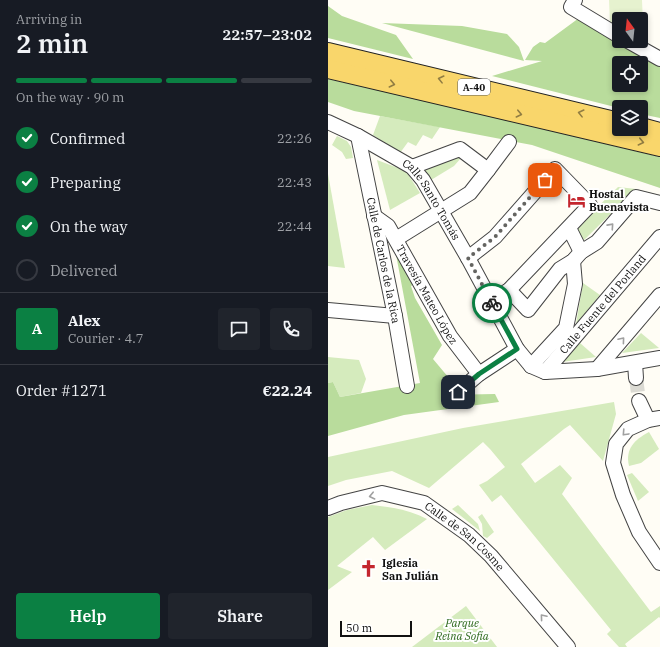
<!DOCTYPE html>
<html lang="en">
<head>
<meta charset="utf-8">
<style>
  body { margin:0; font-family:"IBM Plex Serif",serif; background:#20242c; color:#f1f3f6; height:100vh; display:flex; flex-direction:column; font-size:15px; white-space:nowrap }
  * { box-sizing:border-box; margin:0 }
  p { font-size:13px; color:#9ea1a6 }
  .icon { flex:none; width:22px; height:22px; fill:none; stroke:currentColor; stroke-width:2; stroke-linecap:round; stroke-linejoin:round }
  .map { position:relative; flex:1; overflow:hidden }
  .drawer { display:flex; flex-direction:column; background:#171b24; width:328px }
  .drawer>* { flex:none }
  .needle { width:26px; rotate:345deg }
  .tools { position:absolute; left:284px; top:12px; display:grid; gap:8px }
  .tools a { display:grid; place-items:center; width:36px; height:36px; border-radius:4px; background:#171b24; box-shadow:0 2px 6px #0003; font-size:20px }
  .scale { position:absolute; left:12px; bottom:10px; width:72px; box-sizing:border-box; padding-left:4px; border:2px solid #111; border-top:0; font-size:11px; line-height:14px; white-space:nowrap; color:#111; -webkit-text-stroke:3px #fff; paint-order:stroke }
  .pin { position:absolute; display:grid; place-items:center; width:34px; height:34px; color:#fff; margin:-17px; border-radius:8px; box-shadow:0 2px 6px #0006 }
  .courier { position:absolute; display:grid; place-items:center; width:40px; height:40px; margin:-20px; border:3px solid #0b8043; border-radius:50%; background:#fff; color:#222; box-shadow:0 1px 5px #0007 }
  .overview em { font-style:normal; font-weight:600 }
  .overview div { display:flex; flex-direction:column-reverse }
  .overview { display:flex; align-items:center; justify-content:space-between; height:68px; padding:0 16px }
  h1 { font-size:26px; font-weight:600; line-height:30px }
  .bar { display:grid; grid-template-columns:repeat(4,1fr); gap:6px 4px; align-content:center; height:48px; padding:0 16px }
  .bar i { height:5px; border-radius:3px; background:#363941 }
  .bar .selected { background:#0b8043 }
  .bar p { grid-column:span 4 }
  .line { display:flex; align-items:center; gap:10px; padding:0 16px; border-top:1px solid #363941 }
  .line div { flex:1 }
  .round { display:grid; place-items:center; flex:none; width:42px; height:42px; border-radius:4px; background:#20242c }
  ol { padding:0 16px; list-style:none }
  li { display:flex; align-items:center; gap:12px; height:44px }
  li p { margin-inline-start:auto }
  li .icon { padding:4px; border-radius:50%; background:#0b8043; color:#fff; stroke-width:4 }
  li:last-child { color:#9ea1a6 }
  li i { width:22px; height:22px; border:2px solid #363941; border-radius:50% }
  .cta { display:flex; gap:8px; margin-top:auto; padding:8px 16px }
  .cta a { flex:1; height:46px; border-radius:4px; background:#0b8043; color:#fff; font-size:16px; font-weight:600; line-height:46px; text-align:center }
  .cta a+a { background:#20242c; color:#f1f3f6 }
  main { display:flex; flex:1; min-height:0 }
  .map>svg:first-child { display:block }
</style>
</head>
<body>
<main>
<section class="drawer">
<div class="overview"><div><h1>2 min</h1><p>Arriving in</p></div><em>22:57–23:02</em></div>
<div class="bar"><i class="selected"></i><i class="selected"></i><i class="selected"></i><i></i><p>On the way · 90 m</p></div>
<ol>
<li><svg class="icon" aria-label="check" viewBox="0 0 24 24"><path d="M5 12l5 5 9-10"/></svg>Confirmed<p>22:26</p></li>
<li><svg class="icon" aria-label="check" viewBox="0 0 24 24"><path d="M5 12l5 5 9-10"/></svg>Preparing<p>22:43</p></li>
<li><svg class="icon" aria-label="check" viewBox="0 0 24 24"><path d="M5 12l5 5 9-10"/></svg>On the way<p>22:44</p></li>
<li><i></i>Delivered</li>
</ol>
<div class="line" style="height:72px"><b class="round" style="background:#0b8043;color:#fff">A</b><div><b>Alex</b><p>Courier · 4.7</p></div><a class="round"><svg class="icon" aria-label="chat" viewBox="0 0 24 24"><path d="M4 5h16v11H9l-5 4z"/></svg></a><a class="round"><svg class="icon" aria-label="phone" viewBox="0 0 24 24"><path d="M5 4h4l2 5-3 2q2 4 5 5l2-3 5 2v4C11 20 4 13 5 4z"/></svg></a></div>
<div class="line" style="height:52px"><div>Order #1271</div><b>€22.24</b></div>
<div class="cta"><a>Help</a><a>Share</a></div>
</section>
<div class="map">
<svg width="332" height="647" viewBox="0 0 332 647">
  <rect width="100%" height="100%" fill="#fffdf5"/>
  <g fill="#d5ebbd">
    <path d="M52 116 112 127 104 139 95 135 88 146 80 142 72 153 45 135Z"/>
    <path d="M9 136 19 141 23 147 25 158 18 159 14 152 4 145Z"/>
    <path d="M132 156 133 158 126 166 103 180 96 170Z"/>
    <path d="M49 160 78 171 92 193 62 210Z"/>
    <path d="M0 174 17 268 0 266Z"/>
    <path d="M290 187 308 189 256 240 245 231Z"/>
    <path d="M255 283 272 295 248 324Z"/>
    <path d="M313 333 331 348 294 353Z"/>
    <path d="M252 343 268 357 234 362Z"/>
    <path d="M0 357 31 360 38 379 33 393 12 397 5 382 0 383Z"/>
    <path d="M286 402 288 414 275 461 242 425 236 429 193 464 207 483 232 465 244 478 234 494 323 612 332 606V618L331 617 297 644 299 647H291L279 634 283 630 173 495 164 502 151 485 159 481 177 467 162 449 155 442 101 488 64 471 18 480 0 486V457L135 428Z"/>
    <path d="M321 432 331 449 313 463 301 466C297 449 306 440 321 432Z"/>
    <path d="M304 473 321 492 310 501 299 475Z"/>
    <path d="M44 505C63 507 82 510 99 519L57 550 45 537 9 566 24 572 0 590V517L19 510Z"/>
    <path d="M130 505 150 524 152 531 124 509Z"/>
    <path d="M154 514 166 532 159 538 155 536 154 524 150 517Z"/>
    <path d="M138 606 169 647H84Z"/>
  </g>
  <g fill="#b9dc9c" fill-rule="evenodd">
    <path d="M0 6 14 16 68 35 85 59 0 38Z"/>
    <path d="M251 18 332 63V118L313 114V107H291V108L164 76 214 61 197 60 205 47 212 42 217 43ZM291 63H313V85H291Z"/>
    <path d="M54 23 134 26 179 34 191 47 196 61Z"/>
    <path d="M0 79 67 94 332 157V188L204 145 26 111 0 102Z"/>
    <path d="M67 249 88 283 83 286 87 298 114 345 105 359 126 384 115 395 167 394 171 402 76 415 0 436V383L5 382 12 397 92 383Z"/>
  </g>
  <path fill="#e6f2cf" d="M281 0H314L315 23H313V19H291V24L282 25Z"/>
  <g fill="none" stroke-linecap="round" stroke-linejoin="round">
    <path stroke="#dbdad3" stroke-width="14" stroke-dasharray="14 7" stroke-linecap="butt" d="M308 378 311 401"/>
    <defs>
      <g id="minor">
        <path d="M247 0 243 7 291 36"/>
        <path d="M300 41 332 59"/>
        <path id="s1" d="M0 122 30 136 84 167 95 180 140 258 189 349 203 366 217 372 269 369 332 358"/>
        <path id="s2" d="M30 136 67 316 79 386"/>
        <path d="M84 167 132 149 160 170"/>
        <path id="s3" d="M46 216 60 226 122 336 151 374"/>
        <path d="M241 228 253 252"/>
        <path d="M68 239 142 193 160 170 181 142"/>
        <path d="M140 258 167 237 227 169 262 205 181 290 163 301"/>
        <path d="M181 290 200 310 232 269 245 261 253 252 269 242 308 197 332 203"/>
        <path d="M0 310 67 316"/>
        <path d="M307 363 308 378"/>
        <path d="M203 366 238 328 247 284 245 261"/>
        <path d="M269 369 332 295"/>
        <path id="s4" d="M217 372 332 237"/>
        <path d="M130 392 151 374 189 349"/>
        <path d="M311 401 320 420"/>
        <path d="M332 418 320 420 300 429 288 444 285 463 295 495 311 532 332 563"/>
        <path id="s5" d="M0 508 13 503 54 493 96 503 141 535 163 556 240 647"/>
      </g>
      <g id="major">
        <path d="M0 52 291 122"/>
        <path d="M0 69 332 147"/>
        <path d="M313 127 332 132"/>
      </g>
    </defs>
    <use href="#minor" stroke="#444" stroke-width="16"/>
    <use href="#major" stroke="#222" stroke-width="20"/>
    <use href="#minor" stroke="#fff" stroke-width="14"/>
    <use href="#major" stroke="#f9d66b" stroke-width="18"/>
  </g>
  <defs><path id="oneway-chevron" d="M-2-3.5L2.5 0L-2 3.5" fill="none" stroke-width="1.6" stroke-linecap="round" stroke-linejoin="round"/></defs>
  <g stroke="#917d42">
    <use href="#oneway-chevron" transform="translate(113 79) rotate(-166)"/>
    <use href="#oneway-chevron" transform="translate(64 84) rotate(13)"/>
    <use href="#oneway-chevron" transform="translate(253 113) rotate(-166)"/>
    <use href="#oneway-chevron" transform="translate(191 114) rotate(13)"/>
    <use href="#oneway-chevron" transform="translate(313 142) rotate(13)"/>
  </g>
  <g stroke="#a0a0a0">
    <use href="#oneway-chevron" transform="translate(283 226) rotate(-48)"/>
    <use href="#oneway-chevron" transform="translate(294 340) rotate(-50)"/>
    <use href="#oneway-chevron" transform="translate(297 433) rotate(133)"/>
    <use href="#oneway-chevron" transform="translate(44 496) rotate(167)"/>
    <use href="#oneway-chevron" transform="translate(215 617) rotate(-130)"/>
  </g>
  <g fill="none" stroke-linecap="round" stroke-linejoin="round">
    <path stroke="#646461" stroke-width="4" stroke-dasharray="0 7.2" d="M164 303 140 258 167 237 217 180"/>
    <path stroke="#0b8043" stroke-width="5" d="M130 392 151 374 189 349 164 303"/>
  </g>
  <defs>
    <symbol id="hotel-bare" viewBox="-9 -9 18 18"><path d="M-6-4.5h1.5V1H6V5H4.5V3h-9V5H-6ZM-4 0a1.8 1.8 0 1 1 3.6 0ZM.5 0V-2.5h3Q6-2.5 6 0Z" fill="#c4262e" stroke="#fff" stroke-width="2.5" paint-order="stroke"/></symbol>
    <symbol id="church-bare" viewBox="-9 -9 18 18"><path d="M-1.2-6h2.4v3.5h3.3v2.4h-3.3V6h-2.4V-.1h-3.3v-2.4h3.3Z" fill="#c4262e" stroke="#fff" stroke-width="2.5" paint-order="stroke"/></symbol>
  </defs>
  <g fill-rule="evenodd">
    <use href="#hotel-bare" x="236" y="188" width="25" height="25"/>
    <use href="#church-bare" x="28" y="556" width="25" height="25"/>
  </g>
  <g text-anchor="middle" dominant-baseline="central" stroke-width="4" stroke-linejoin="round" paint-order="stroke">
    <rect fill="#fff" stroke="#585858" stroke-width="1" x="130" y="79" width="32" height="16" rx="3"/>
    <g font-size="10" font-weight="bold" fill="#111">
      <text x="146" y="87">A-40</text>
    </g>
    <g font-size="11" font-weight="bold" fill="#111" stroke="#fff" text-anchor="start">
      <text x="261" y="194">Hostal<tspan x="261" dy="13">Buenavista</tspan></text>
      <text x="54" y="563">Iglesia<tspan x="54" dy="13">San Julián</tspan></text>
    </g>
    <g font-size="11" fill="#111" stroke="#fff">
      <text stroke="none"><textPath href="#s1" startOffset="133">Calle Santo Tomás</textPath></text>
      <text stroke="none"><textPath href="#s2" startOffset="127">Calle de Carlos de la Rica</textPath></text>
      <text stroke="none"><textPath href="#s3" startOffset="96">Travesía Mateo López</textPath></text>
      <text stroke="none"><textPath href="#s4" startOffset="89">Calle Fuente del Porland</textPath></text>
      <text stroke="none"><textPath href="#s5" startOffset="152">Calle de San Cosme</textPath></text>
    </g>
    <g font-size="11" font-style="italic" fill="#2f6b1f" stroke="#fff">
      <text x="134" y="623">Parque<tspan x="134" dy="13">Reina Sofía</tspan></text>
    </g>
  </g>
</svg>
<div class="tools">
<a><svg class="needle" viewBox="-14 -14 28 28"><path d="M0-13l5 13h-10z" fill="#e53935"/><path d="M0 13l5-13h-10z" fill="#9ea1a6"/></svg></a>
<a><svg class="icon" aria-label="locate" viewBox="0 0 24 24"><circle cx="12" cy="12" r="6"/><path d="M12 2v4M12 18v4M2 12h4M18 12h4"/></svg></a>
<a><svg class="icon" aria-label="layers" viewBox="0 0 24 24"><path d="M12 4l9 5-9 5-9-5zM3 14l9 5 9-5"/></svg></a>
</div>
<div class="scale">50 m</div>
<div class="pin" style="left:217px;top:180px;background:#ea580c"><svg class="icon" aria-label="bag" viewBox="0 0 24 24"><path d="M5 8h14l-1 12H6zM9 8a3 3 0 0 1 6 0"/></svg></div>
<div class="pin" style="left:130px;top:392px;background:#1f2937"><svg class="icon" aria-label="home" viewBox="0 0 24 24"><path d="M3 11l9-7 9 7M6 9v11h12V9"/></svg></div>
<div class="courier" style="left:164px;top:303px"><svg class="icon" aria-label="bike" viewBox="0 0 24 24"><circle cx="6" cy="16" r="4"/><circle cx="18" cy="16" r="4"/><path d="M6 16l4-8h5l3 8M10 8l3 8H6M13 5h3"/></svg></div>
</div>
</main>
</body>
</html>
